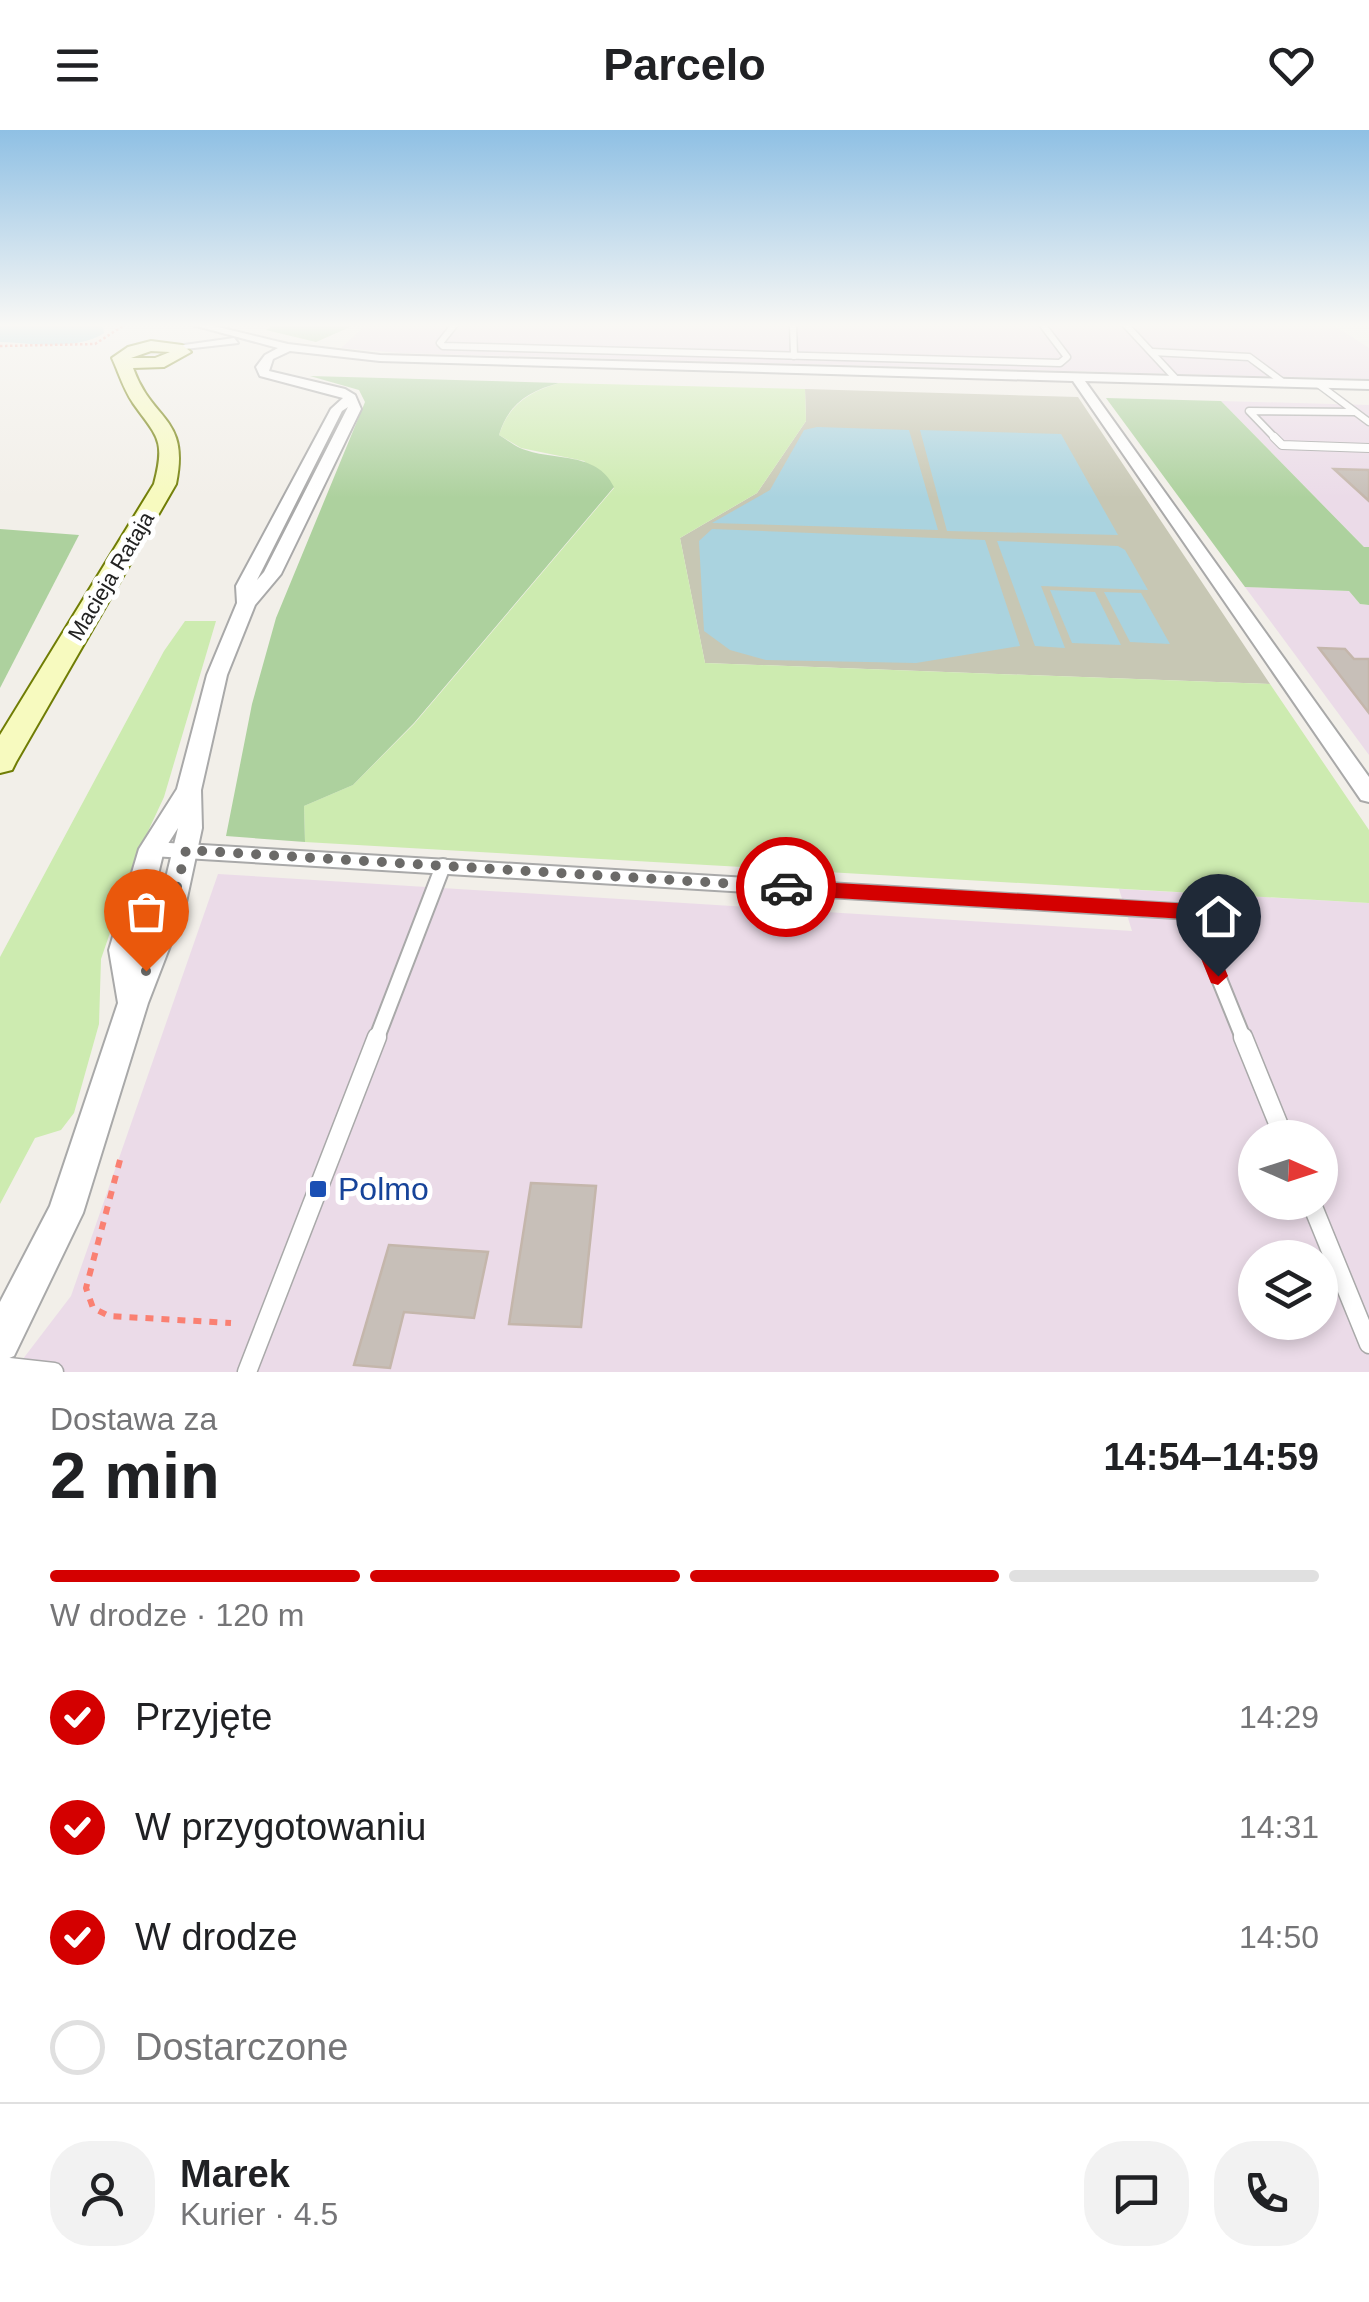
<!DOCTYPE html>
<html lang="pl">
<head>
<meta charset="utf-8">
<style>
  body { margin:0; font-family:Arial,sans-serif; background:#f2f2f2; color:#202124; height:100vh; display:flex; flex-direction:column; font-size:38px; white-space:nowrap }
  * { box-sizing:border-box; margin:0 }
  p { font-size:32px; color:#757577 }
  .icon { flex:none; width:55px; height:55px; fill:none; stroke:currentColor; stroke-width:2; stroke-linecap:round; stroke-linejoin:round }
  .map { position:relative; height:1242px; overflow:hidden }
  .panel { display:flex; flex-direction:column; background:#fff; flex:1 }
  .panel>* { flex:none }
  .needle { width:65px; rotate:93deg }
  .buttons { position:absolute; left:1238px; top:990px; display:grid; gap:20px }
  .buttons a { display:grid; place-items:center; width:100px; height:100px; border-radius:50%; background:#fff; box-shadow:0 5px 15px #0003; font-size:50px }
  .pin { position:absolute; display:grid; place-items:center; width:85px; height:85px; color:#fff; margin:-102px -42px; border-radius:50% 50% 50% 0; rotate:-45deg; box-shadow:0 0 10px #0007 }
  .pin .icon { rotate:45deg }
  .courier { position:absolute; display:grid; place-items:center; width:100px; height:100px; margin:-50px; border:8px solid #d40000; border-radius:50%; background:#fff; color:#222; box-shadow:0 2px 12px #0007 }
  .headline em { font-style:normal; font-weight:700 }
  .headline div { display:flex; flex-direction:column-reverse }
  .headline { display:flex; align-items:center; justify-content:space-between; height:170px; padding:0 50px }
  h1 { font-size:65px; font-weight:700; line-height:75px }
  .bar { display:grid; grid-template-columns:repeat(4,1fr); gap:15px 10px; align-content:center; height:120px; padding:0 50px }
  .bar i { height:12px; border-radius:8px; background:#e0e0e0 }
  .bar .selected { background:#d40000 }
  .bar p { grid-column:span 4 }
  .line { display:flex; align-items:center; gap:25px; padding:0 50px; border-top:2px solid #e0e0e0 }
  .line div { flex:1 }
  .round { display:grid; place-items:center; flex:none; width:105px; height:105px; border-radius:40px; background:#f2f2f2 }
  ol { padding:0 50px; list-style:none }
  li { display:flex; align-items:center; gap:30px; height:110px }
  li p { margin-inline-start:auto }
  li .icon { padding:10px; border-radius:50%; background:#d40000; color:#fff; stroke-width:4 }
  li:last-child { color:#757577 }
  li i { width:55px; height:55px; border:5px solid #e0e0e0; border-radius:50% }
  header { display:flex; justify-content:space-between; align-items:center; height:130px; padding:0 50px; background:#fff; font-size:45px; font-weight:700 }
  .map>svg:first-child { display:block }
</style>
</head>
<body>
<header><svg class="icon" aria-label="menu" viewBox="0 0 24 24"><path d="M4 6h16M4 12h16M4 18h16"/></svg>Parcelo<svg class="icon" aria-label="heart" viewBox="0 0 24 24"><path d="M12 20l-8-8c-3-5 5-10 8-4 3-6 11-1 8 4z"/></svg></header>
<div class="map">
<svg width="1369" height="1242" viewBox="0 0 1369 1242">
  <rect width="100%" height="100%" fill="#f2efe9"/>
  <g fill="#ebdbe8" fill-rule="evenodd">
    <path d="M367 194H1332L1369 218V249L401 223 341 218Z"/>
    <path d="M1221 271 1369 275V417H1364Z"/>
    <path d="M1245 457 1349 461 1360 474 1369 475V625Z"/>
    <path d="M218 744 1132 801 1119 759 1369 773V1242H13L71 1166ZM1255 1008H1320V1072H1255ZM1255 1128H1320V1192H1255Z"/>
  </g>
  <path fill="#c7c7b4" d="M805 259 1078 267 1270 554 705 533 680 408 757 363 806 291Z"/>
  <g fill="#cdebb0">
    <path d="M559 253 805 259 806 291 757 363 680 408 705 533 1270 554 1369 700V773L305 712 304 676 353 655 414 594 614 358 584 331 521 318 499 305C509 274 529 262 559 253Z"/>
    <path d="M185 491H216L164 667 136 727 101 829 99 894 74 983 61 1000 35 1008 0 1074V827L164 521Z"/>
  </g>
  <g fill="#add19e">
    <path d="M276 194H357L316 212 266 200Z"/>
    <path d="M310 246 559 253C529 261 508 274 499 305 506 309 513 315 520 318 553 332 596 320 614 357L414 593 353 655 304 676 305 712 226 706 252 574 276 488 365 272 359 260Z"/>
    <path d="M1106 268 1221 271 1364 417H1369V475L1360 474 1349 461 1245 457Z"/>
    <path d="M0 399 79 405 0 558Z"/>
  </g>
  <g fill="#aad3df">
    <path d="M0 194H102L104 203C77 221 31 213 0 212Z"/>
    <path d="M817 297 909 300 938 400 712 393 770 360 804 300Z"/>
    <path d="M920 300 1061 304 1118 405 947 401Z"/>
    <path d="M712 399 985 410 1020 516 916 533 766 530 730 520 704 501 699 411Z"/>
    <path d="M997 411 1118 416 1125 420 1148 460 1041 456 1065 518 1035 516Z"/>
    <path d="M1050 460 1095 462 1121 515 1072 513Z"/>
    <path d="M1104 462 1141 463 1170 514 1130 512Z"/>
  </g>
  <g fill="#c7bfb8" stroke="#c4b6ab" stroke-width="2.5">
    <path d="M1334 339 1369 340V371Z"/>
    <path d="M1319 518 1345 519 1354 529H1369V583Z"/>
    <path d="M531 1053 596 1056 581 1197 509 1194Z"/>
    <path d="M389 1115 488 1122 474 1188 404 1182 390 1238 354 1235Z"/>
  </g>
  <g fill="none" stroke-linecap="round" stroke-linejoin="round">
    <defs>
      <g id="lane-far3">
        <path d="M455 194 440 213 443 216 1060 233 1067 227 1042 194"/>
        <path d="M793 194 794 226"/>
        <path d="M1125 194 1177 250"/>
        <path d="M1152 222 1249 227 1284 253"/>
        <path d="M1318 254 1369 292"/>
        <path d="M1277 310 1249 281 1355 282"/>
      </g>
      <path id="lane-far2" d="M1274 307 1282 315 1369 318"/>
      <g id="lane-far1">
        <path d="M152 719 1192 782 1244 910"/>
        <path d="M376 910 443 736"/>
      </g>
      <g id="lane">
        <path d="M1243 907 1284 1008"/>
        <path d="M1311 1072 1369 1214"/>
        <path d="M0 1236 54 1242"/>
        <path d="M247 1242 377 907"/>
      </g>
      <g id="street">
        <path d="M189 194H206L288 214 380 225 1369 251V259L1085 251 1369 647V672L1361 670 1073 251 380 231 290 221 273 229 269 241 345 259 355 265 361 279 281 444 255 475 227 545 201 660 202 698 185 777 148 873 83 1083 14 1226 0 1232V1172L50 1076 118 873 109 820 139 719 177 659 207 545 237 473 236 456 331 279 343 268 260 246 256 237 265 225 278 218ZM348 277 264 442 257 450 342 281ZM178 698 159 777 138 826 164 720Z"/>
        <path d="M234 208 238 213 176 220 170 217Z"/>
      </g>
      <path id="secondary" d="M151 211 182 215 191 222 164 237 133 238C152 292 190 286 176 354L16 632 12 640 0 643V605L154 354C166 309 157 307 133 273 123 258 119 243 112 228L128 217ZM151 221 170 222 155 228H131Z"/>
    </defs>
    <use href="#lane-far3" stroke="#a9a9a9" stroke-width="9"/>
    <use href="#lane-far2" stroke="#a9a9a9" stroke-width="10"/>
    <use href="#lane-far1" stroke="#a9a9a9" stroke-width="18"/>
    <use href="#lane" stroke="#a9a9a9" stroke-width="21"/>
    <use href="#street" stroke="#a9a9a9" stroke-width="4"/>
    <use href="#secondary" stroke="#707d05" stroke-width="4"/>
    <path stroke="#fa8072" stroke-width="2.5" stroke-dasharray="2.5 2.5" stroke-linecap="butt" d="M0 216 95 214 126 194"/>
    <path stroke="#fa8072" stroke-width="6" stroke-dasharray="8 8" stroke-linecap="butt" d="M120 1030 86 1158 93 1178 109 1186 231 1193"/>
    <use href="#lane-far3" stroke="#fff" stroke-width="6"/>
    <use href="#lane-far2" stroke="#fff" stroke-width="8"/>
    <use href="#lane-far1" stroke="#fff" stroke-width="14"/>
    <use href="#lane" stroke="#fff" stroke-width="18"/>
    <use href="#street" fill="#fff" fill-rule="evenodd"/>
    <use href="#secondary" fill="#f7fabf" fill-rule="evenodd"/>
  </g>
  <linearGradient id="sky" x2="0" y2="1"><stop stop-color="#8fc0e4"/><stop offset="0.53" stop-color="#f9f8f5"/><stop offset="1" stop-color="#f9f8f5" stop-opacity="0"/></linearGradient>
  <rect width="1369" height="368" fill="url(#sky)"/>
  <path fill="#d40000" d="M786 750 1192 774 1201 782 1228 846 1218 855 1211 853 1185 789 786 765 776 757Z"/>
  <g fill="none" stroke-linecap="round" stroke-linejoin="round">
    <path stroke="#6b6a68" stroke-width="10" stroke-dasharray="0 18" d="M146 841 172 777 186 720 786 757"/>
  </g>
  <rect fill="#1a4fb4" stroke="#fff" stroke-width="4" x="308" y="1049" width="20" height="20" rx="5"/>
  <g text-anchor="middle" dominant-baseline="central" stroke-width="10" stroke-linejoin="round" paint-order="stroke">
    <g font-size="22" fill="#222" stroke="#fff">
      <text transform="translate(111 446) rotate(-59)">Macieja Rataja</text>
    </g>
    <g font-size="32" fill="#164399" stroke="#fff" text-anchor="start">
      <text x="338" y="1059">Polmo</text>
    </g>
  </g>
</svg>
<div class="buttons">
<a><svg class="needle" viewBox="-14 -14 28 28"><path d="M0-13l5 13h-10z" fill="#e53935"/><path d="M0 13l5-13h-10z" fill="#757577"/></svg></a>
<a><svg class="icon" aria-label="layers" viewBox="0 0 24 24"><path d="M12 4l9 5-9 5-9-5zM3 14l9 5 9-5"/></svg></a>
</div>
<div class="pin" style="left:146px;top:841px;background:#ea580c"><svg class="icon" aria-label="bag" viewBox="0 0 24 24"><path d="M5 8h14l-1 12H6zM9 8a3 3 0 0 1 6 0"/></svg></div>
<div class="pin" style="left:1218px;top:846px;background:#1f2937"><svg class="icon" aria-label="home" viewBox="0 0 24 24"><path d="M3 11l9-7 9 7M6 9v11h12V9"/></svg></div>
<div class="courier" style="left:786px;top:757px"><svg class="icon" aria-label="car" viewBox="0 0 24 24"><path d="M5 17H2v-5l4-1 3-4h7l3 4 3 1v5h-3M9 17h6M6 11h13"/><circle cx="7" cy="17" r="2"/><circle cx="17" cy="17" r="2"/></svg></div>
</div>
<section class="panel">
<div class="headline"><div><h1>2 min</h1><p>Dostawa za</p></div><em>14:54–14:59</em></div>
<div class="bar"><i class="selected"></i><i class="selected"></i><i class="selected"></i><i></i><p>W drodze · 120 m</p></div>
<ol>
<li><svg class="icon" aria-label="check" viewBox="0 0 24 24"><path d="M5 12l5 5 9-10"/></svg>Przyjęte<p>14:29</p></li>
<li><svg class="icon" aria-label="check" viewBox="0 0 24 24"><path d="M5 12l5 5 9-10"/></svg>W przygotowaniu<p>14:31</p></li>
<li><svg class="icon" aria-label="check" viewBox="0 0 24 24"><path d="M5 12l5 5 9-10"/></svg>W drodze<p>14:50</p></li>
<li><i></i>Dostarczone</li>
</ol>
<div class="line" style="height:180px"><a class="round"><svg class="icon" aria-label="person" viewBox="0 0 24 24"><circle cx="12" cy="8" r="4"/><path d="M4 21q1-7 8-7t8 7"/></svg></a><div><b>Marek</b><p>Kurier · 4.5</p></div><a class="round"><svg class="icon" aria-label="chat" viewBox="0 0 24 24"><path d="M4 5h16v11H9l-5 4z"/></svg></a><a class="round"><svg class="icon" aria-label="phone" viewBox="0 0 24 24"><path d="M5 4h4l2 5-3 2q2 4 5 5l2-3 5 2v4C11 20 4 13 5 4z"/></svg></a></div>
</section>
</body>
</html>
